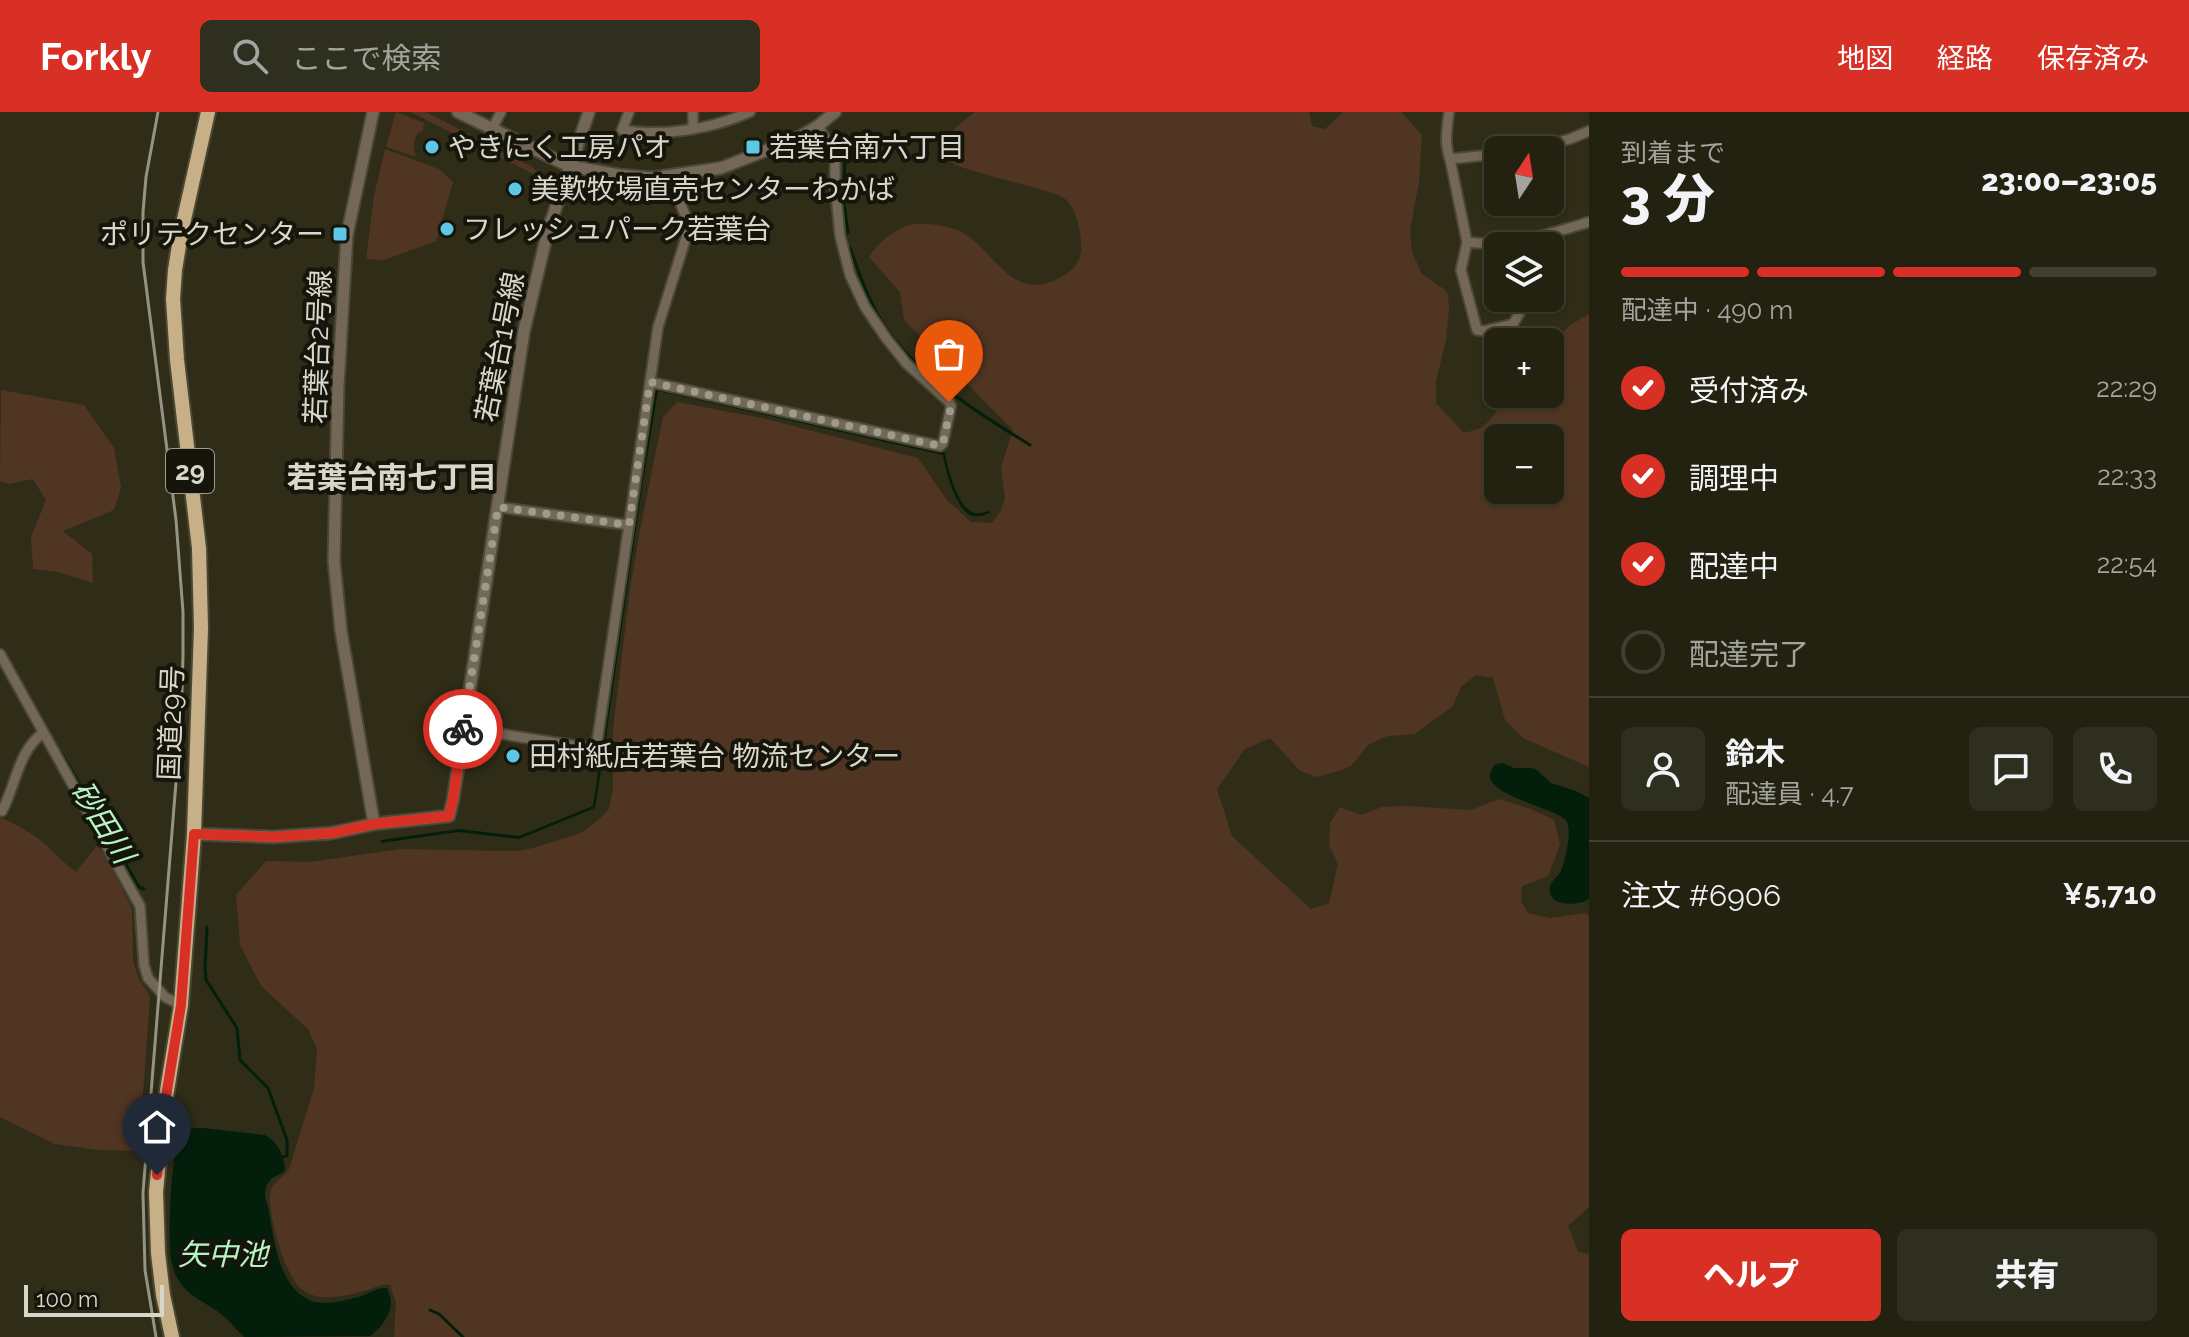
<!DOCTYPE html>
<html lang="ja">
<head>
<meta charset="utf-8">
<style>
  body { margin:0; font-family:Raleway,"Noto Sans JP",sans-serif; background:#2f2f1f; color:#f1f3f6; height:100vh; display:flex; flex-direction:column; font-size:30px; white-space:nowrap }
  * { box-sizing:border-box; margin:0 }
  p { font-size:26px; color:#a3a49f }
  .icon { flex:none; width:44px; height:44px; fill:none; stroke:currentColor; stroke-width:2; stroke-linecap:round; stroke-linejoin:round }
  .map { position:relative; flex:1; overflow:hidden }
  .side { display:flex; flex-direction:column; background:#232211; width:600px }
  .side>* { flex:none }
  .needle { width:52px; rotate:12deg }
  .controls { position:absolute; left:1484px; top:24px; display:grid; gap:16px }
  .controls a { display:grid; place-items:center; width:80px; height:80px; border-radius:12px; background:#232211; box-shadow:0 2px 6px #0004,0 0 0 2px #403f31; font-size:40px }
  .scale { position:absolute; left:24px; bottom:20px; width:140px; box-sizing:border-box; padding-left:8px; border:4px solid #d8d7ca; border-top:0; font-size:22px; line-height:28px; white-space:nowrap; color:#d8d7ca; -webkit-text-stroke:6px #16150b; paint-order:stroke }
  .pin { position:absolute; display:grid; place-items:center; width:68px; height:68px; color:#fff; margin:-82px -34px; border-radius:50% 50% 50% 0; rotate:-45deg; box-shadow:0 0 8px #0007 }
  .pin .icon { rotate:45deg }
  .courier { position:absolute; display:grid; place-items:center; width:80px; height:80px; margin:-40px; border:6px solid #d93025; border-radius:50%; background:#fff; color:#222; box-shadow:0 2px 10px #0007 }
  .head em { font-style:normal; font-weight:800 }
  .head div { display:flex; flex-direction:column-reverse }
  .head { display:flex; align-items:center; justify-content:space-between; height:136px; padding:0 32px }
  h1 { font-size:52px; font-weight:800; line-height:60px }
  .bar { display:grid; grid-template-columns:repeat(4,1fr); gap:12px 8px; align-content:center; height:96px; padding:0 32px }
  .bar i { height:10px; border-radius:6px; background:#403f31 }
  .bar .on { background:#d93025 }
  .bar p { grid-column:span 4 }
  .line { display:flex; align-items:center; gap:20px; padding:0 32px; border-top:2px solid #403f31 }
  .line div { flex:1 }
  .round { display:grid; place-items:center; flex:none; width:84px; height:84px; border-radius:12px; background:#2f2f1f }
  ol { padding:0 32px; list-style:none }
  li { display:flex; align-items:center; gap:24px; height:88px }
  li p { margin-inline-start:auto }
  li .icon { padding:8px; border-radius:50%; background:#d93025; color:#fff; stroke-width:4 }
  li:last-child { color:#a3a49f }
  li i { width:44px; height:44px; border:4px solid #403f31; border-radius:50% }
  .cta { display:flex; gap:16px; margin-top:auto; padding:16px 32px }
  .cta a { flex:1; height:92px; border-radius:12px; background:#d93025; color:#fff; font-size:32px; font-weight:800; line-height:92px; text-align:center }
  .cta a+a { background:#2f2f1f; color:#f1f3f6 }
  header { display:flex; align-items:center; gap:48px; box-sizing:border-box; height:112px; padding:0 40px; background:#d93025; color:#fff }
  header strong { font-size:38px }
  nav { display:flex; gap:44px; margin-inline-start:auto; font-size:28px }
  .search { width:560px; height:72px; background:#2f2f1f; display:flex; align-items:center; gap:20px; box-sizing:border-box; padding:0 28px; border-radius:12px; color:#a3a49f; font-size:30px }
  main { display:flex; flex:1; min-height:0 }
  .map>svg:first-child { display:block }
</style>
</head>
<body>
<header>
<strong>Forkly</strong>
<div class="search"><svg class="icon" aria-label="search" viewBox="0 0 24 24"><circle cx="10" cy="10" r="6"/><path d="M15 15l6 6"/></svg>ここで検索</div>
<nav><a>地図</a><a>経路</a><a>保存済み</a></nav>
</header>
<main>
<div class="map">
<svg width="1589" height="1225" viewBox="0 0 1589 1225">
  <rect width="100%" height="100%" fill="#2f2d17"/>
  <g fill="#503523" fill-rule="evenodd">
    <path d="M396 0 424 11 423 18C412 23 413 35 416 45L386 35Z"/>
    <path d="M411 0H426L531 54 544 66 547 78 543 67Z"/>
    <path d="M975 0H1309L1312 14 1325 17 1343 0H1401L1422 23 1419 70 1410 118 1412 140 1422 162 1444 177 1448 183 1449 197 1446 228 1436 269V291L1463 320C1486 321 1497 299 1508 282H1550V234L1570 213 1589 202V655L1523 626 1505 608 1493 566 1476 563 1461 575 1453 594 1415 622 1388 624 1369 632 1351 654 1338 659 1317 665 1300 659 1270 626 1245 637 1217 677 1232 724 1311 797 1329 791 1338 752 1329 733 1330 711 1340 695 1361 703 1382 695 1405 694 1471 698 1499 687 1531 697 1554 708 1560 732 1548 764 1522 774 1521 789 1528 801 1550 806 1586 801 1589 804V1095L1568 1114 1578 1140 1589 1142V1225H394L396 1190 390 1173C379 1171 371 1178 360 1180 349 1183 335 1186 323 1185 315 1185 306 1181 300 1176 284 1161 268 1102 270 1081 272 1069 284 1066 289 1057L314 976 317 937 308 917 261 874 240 833 236 783 266 749 310 750 400 737 517 739 533 736 581 721 599 707 609 697 613 675V617L630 477 641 413 663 305 677 290 766 307 918 346 947 388 971 410 992 411 1001 398 1005 386 1001 355 1013 318 904 208 900 180 869 145C877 132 891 120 906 114 923 108 956 114 970 125 1001 151 1019 193 1066 162 1077 155 1082 145 1081 132 1081 118 1076 96 1065 87 1058 82 1050 80 1042 78 1019 71 995 66 971 58 966 56 959 55 954 52 948 48 943 40 940 33L956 15ZM1498 326H1550V378H1498Z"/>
    <path d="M385 37 439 57 453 70 436 129 384 148 366 147 374 84Z"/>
    <path d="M1 278 84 293 114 336 121 375 114 398 63 419 92 442 93 471 58 460 33 457 31 425 46 388 33 367 9 372 0 369Z"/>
    <path d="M0 705C16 713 33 721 46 733 56 742 65 752 76 760L97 734 108 748 132 797 133 849 139 867 150 884 139 1039 98 1038 55 1032 0 1005Z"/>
  </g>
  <g fill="#031f0b">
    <path d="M656 276H661L945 341C947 355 957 390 969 398 975 403 982 401 989 399L990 401C984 403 977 406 970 403 956 396 945 358 943 343L658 279 642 376 606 624 603 641 601 642 646 329Z"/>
    <path d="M1503 651 1514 656H1531L1537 658 1551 671 1576 679 1589 686V787C1579 794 1546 796 1550 775 1551 769 1558 764 1561 759 1565 750 1572 719 1567 710 1558 694 1466 682 1496 652Z"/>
    <path d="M602 653 595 696 519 727 458 720 381 731V728L459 717 519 724 593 694 599 654Z"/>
    <path d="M203 1016 265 1023C278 1030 284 1043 285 1057L284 1060C276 1064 269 1066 266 1076 263 1084 268 1092 269 1100 274 1128 279 1174 309 1188 322 1194 344 1189 358 1185 368 1182 377 1175 387 1176 397 1196 386 1210 371 1224L244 1225C235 1216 227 1206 217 1199 203 1189 188 1184 179 1169 173 1160 171 1150 170 1139 169 1121 170 1028 184 1018 189 1016 198 1016 203 1016Z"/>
  </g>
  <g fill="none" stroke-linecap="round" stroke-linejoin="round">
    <g stroke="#031f0b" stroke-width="3">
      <path d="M843 43 845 52 843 85 848 121"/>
      <path d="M850 136C859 161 868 187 882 210 912 260 981 303 1030 333"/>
      <path d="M62 642 139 775 144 777"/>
      <path d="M207 815 205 857 206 868 237 916 240 948 268 976 287 1028V1044L282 1045"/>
      <path d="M430 1198 439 1202 463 1225"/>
    </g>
    <defs>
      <g id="minor">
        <path d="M629 0 622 18C663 25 712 17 750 0"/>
        <path d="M1449 0C1447 16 1444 32 1450 47"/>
        <path d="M693 16V0"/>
        <path d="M492 17 501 0"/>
        <path d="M1528 38 1570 27 1589 19"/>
        <path d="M1498 42 1450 47 1467 130C1509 136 1549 122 1589 110"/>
        <path d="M669 64 686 105 689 116 658 215 650 270 940 334 943 331 951 294 949 290 906 251 886 226 865 195 850 163 840 124 835 73V42L818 14"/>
        <path d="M1467 130 1461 158 1477 218 1484 219 1513 212 1528 186"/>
        <path d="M498 395 629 413"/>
        <path d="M0 542 140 794 144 853 148 866 165 885 181 893"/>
        <path d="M463 616 596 637 650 270"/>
        <path d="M0 698 2 699C16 673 18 639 43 621"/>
      </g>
      <g id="tertiary">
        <path d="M373 0 347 123 338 274 334 449 341 519 374 712"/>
        <path d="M458 0 569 54 619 63 652 66 721 56 798 26 818 14 835 0"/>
        <path d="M194 722 273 725 302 723 332 721 374 712 449 704 453 688 524 219 548 118 589 0"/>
      </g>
      <path id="trunk" d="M172 1225 163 1183 158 1141 156 1080 164 997 181 893 194 722 201 516 199 436 177 248 173 187 175 158 181 121 208 0"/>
    </defs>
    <use href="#minor" stroke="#4a4834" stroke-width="13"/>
    <use href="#tertiary" stroke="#4a4834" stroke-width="15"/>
    <use href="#trunk" stroke="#4a4834" stroke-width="18"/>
    <use href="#minor" stroke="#736857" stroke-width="9"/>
    <use href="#tertiary" stroke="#736857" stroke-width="11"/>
    <use href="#trunk" stroke="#c7af88" stroke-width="14"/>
    <path stroke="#959383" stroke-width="3" d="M156 1225 145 1158 143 1081 181 608 183 544V500L176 408 143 150V100L146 65 158 0"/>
  </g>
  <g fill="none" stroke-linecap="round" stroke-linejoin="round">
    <path stroke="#9d9c8b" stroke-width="8" stroke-dasharray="0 14.4" d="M463 617 498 395 629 413 650 270 940 334 943 331 951 294 949 290"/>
    <path stroke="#d93025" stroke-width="10" d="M157 1063 164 997 181 893 194 722 273 725 302 723 332 721 374 712 449 704 453 688 463 617"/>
  </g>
  <g fill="#5dc7e8" stroke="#16150b" stroke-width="3">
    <circle cx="432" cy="35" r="8"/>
    <rect x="745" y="27" width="16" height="16" rx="4"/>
    <circle cx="515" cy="77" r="8"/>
    <circle cx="447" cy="117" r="8"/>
    <rect x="332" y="114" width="16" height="16" rx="4"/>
    <circle cx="513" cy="644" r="8"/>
  </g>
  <g text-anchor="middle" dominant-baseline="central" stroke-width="8" stroke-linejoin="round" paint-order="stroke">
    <rect fill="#16150b" stroke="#9e9d91" stroke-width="2" x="166" y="337" width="48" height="44" rx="6"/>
    <g font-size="26" font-weight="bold" fill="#d8d7ca">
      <text x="190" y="359">29</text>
    </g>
    <g font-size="28" fill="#d8d7ca" stroke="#16150b" text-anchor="start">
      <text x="448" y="35">やきにく工房パオ</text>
      <text x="769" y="35">若葉台南六丁目</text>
      <text x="531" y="77">美歎牧場直売センターわかば</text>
      <text x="463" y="117">フレッシュパーク若葉台</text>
      <text x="324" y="122" text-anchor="end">ポリテクセンター</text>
      <text x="529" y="644">田村紙店若葉台 物流センター</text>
    </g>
    <g font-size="28" fill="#d8d7ca" stroke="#16150b">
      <text transform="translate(318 235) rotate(-88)">若葉台2号線</text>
      <text transform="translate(500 235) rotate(-79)">若葉台1号線</text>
      <text transform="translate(171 611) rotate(-88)">国道29号</text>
    </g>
    <g font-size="30" font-weight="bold" fill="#d8d7ca" stroke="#16150b">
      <text x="392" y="365">若葉台南七丁目</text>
    </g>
    <g font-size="30" font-style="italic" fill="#b5f5c2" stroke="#16150b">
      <text transform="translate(103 710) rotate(58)">砂田川</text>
      <text x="223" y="1142">矢中池</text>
    </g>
  </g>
</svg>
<div class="controls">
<a><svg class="needle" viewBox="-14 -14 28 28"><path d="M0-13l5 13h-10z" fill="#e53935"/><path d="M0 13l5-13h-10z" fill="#a3a49f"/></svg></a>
<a><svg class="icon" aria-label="layers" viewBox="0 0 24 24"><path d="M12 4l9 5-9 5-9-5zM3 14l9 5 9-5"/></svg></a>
<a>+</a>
<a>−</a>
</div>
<div class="scale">100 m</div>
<div class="pin" style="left:949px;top:290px;background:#ea580c"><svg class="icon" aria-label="bag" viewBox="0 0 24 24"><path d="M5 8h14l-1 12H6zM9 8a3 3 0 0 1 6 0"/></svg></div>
<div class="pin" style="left:157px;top:1063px;background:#1f2937"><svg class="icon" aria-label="home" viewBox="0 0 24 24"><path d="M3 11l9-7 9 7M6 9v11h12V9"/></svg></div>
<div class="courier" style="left:463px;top:617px"><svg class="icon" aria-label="bike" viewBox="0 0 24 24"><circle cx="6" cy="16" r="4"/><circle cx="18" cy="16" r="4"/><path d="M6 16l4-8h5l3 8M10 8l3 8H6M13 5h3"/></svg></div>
</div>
<section class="side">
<div class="head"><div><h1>3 分</h1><p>到着まで</p></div><em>23:00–23:05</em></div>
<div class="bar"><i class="on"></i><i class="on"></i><i class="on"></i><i></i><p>配達中 · 490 m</p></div>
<ol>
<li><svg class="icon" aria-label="check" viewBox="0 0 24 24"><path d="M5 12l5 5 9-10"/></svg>受付済み<p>22:29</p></li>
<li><svg class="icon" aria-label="check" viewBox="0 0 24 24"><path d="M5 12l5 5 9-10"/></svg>調理中<p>22:33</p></li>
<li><svg class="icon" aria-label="check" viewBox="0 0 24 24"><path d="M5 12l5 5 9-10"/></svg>配達中<p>22:54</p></li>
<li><i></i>配達完了</li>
</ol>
<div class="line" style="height:144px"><a class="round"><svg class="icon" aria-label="person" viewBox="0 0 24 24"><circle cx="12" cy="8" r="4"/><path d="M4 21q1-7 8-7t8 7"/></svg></a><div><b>鈴木</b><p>配達員 · 4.7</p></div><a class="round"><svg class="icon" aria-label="chat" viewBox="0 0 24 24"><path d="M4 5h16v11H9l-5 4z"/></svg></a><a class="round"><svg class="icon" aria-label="phone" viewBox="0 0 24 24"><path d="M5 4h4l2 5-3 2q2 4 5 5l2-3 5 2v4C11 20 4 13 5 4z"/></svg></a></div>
<div class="line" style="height:104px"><div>注文 #6906</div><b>¥5,710</b></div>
<div class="cta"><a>ヘルプ</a><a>共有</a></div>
</section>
</main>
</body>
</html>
